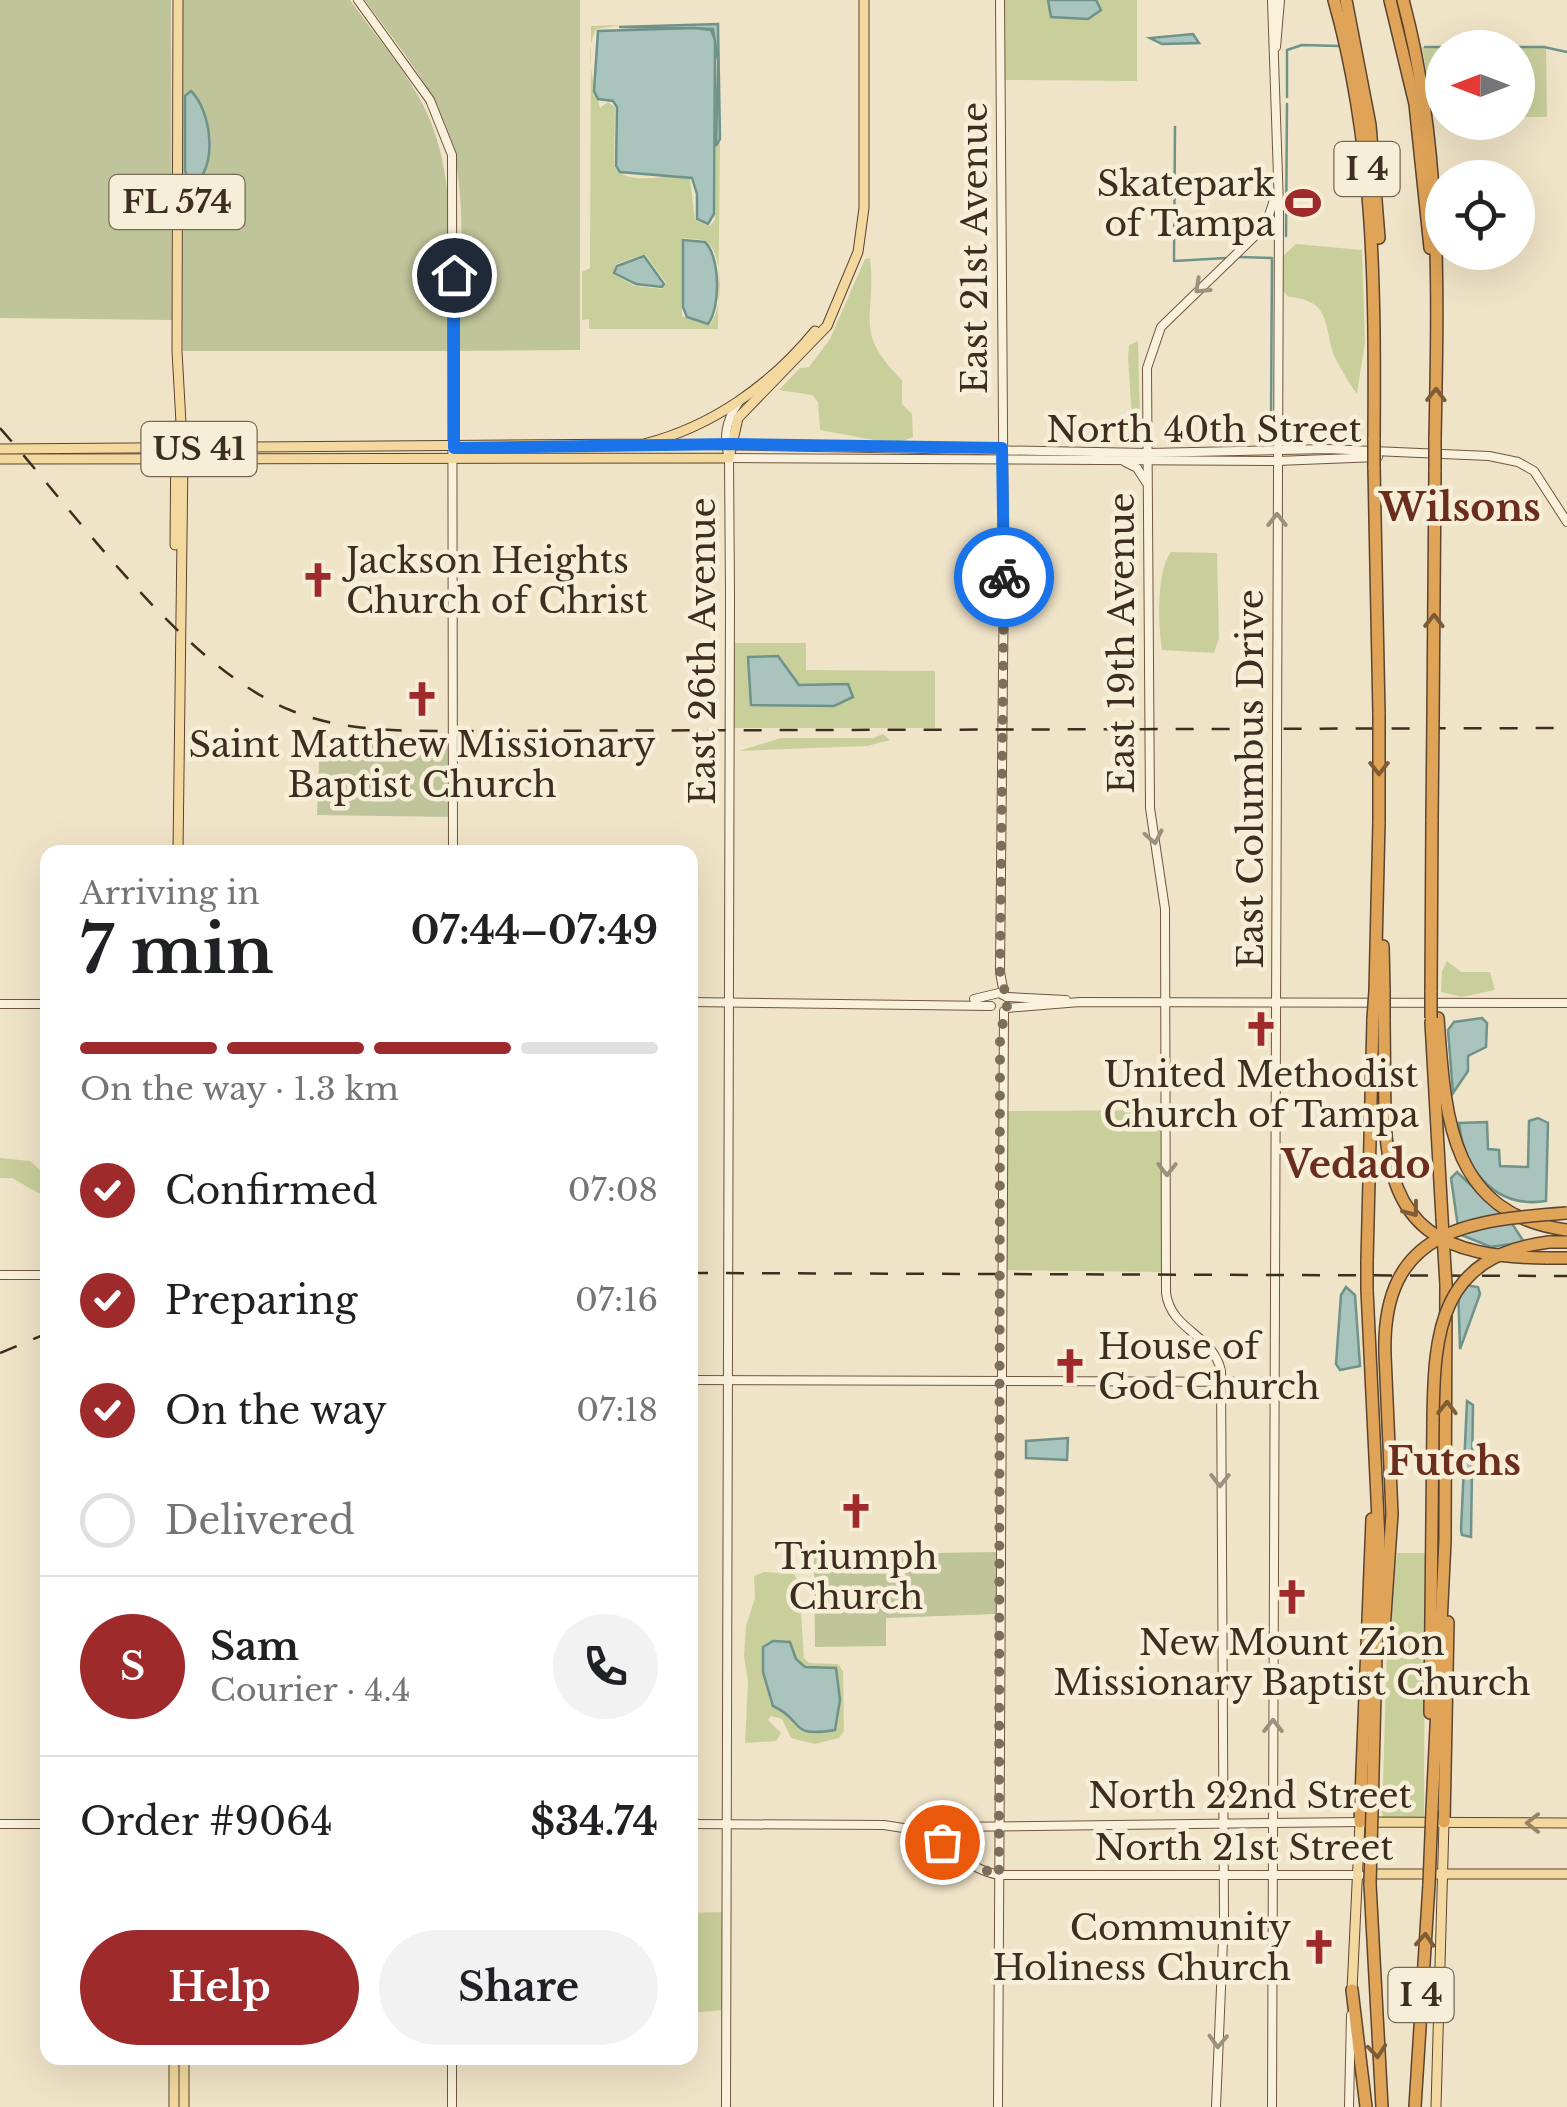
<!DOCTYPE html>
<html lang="en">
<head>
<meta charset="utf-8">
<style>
  body { margin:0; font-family:"Libre Baskerville",serif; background:#f2f2f2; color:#202124; height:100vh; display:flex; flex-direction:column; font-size:38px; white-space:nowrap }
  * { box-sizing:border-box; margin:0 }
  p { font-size:32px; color:#757577 }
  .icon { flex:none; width:55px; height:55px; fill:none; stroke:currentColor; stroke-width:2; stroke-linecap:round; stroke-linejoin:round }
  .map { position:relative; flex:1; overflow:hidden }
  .panel { position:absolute; left:40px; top:845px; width:658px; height:1220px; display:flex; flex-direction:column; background:#fff; border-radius:20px; box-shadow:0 10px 40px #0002 }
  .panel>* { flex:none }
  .needle { width:65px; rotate:270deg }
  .fabs { position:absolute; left:1425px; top:30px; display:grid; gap:20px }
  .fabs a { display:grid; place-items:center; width:110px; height:110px; border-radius:50%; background:#fff; box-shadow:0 10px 40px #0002; font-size:50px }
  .pin { position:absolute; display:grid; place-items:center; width:85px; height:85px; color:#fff; margin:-42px; border:5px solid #fff; border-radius:50%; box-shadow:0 2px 10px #0007 }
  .courier { position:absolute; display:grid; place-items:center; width:100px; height:100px; margin:-50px; border:8px solid #1a73e8; border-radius:50%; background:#fff; color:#222; box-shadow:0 2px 12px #0007 }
  .summary em { font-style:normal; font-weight:800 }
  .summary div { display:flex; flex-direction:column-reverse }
  .summary { display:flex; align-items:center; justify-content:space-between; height:170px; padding:0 40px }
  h1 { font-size:65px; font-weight:800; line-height:75px }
  .bar { display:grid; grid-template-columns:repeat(4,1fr); gap:15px 10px; align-content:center; height:120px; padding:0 40px }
  .bar i { height:12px; border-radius:8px; background:#e0e0e0 }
  .bar .on { background:#9e2a2b }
  .bar p { grid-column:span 4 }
  .line { display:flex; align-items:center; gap:25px; padding:0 40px; border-top:2px solid #e0e0e0 }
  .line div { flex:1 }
  .round { display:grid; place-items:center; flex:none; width:105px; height:105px; border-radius:52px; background:#f2f2f2 }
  ol { padding:0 40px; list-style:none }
  li { display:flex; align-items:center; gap:30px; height:110px }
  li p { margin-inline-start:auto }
  li .icon { padding:10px; border-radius:50%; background:#9e2a2b; color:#fff; stroke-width:4 }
  li:last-child { color:#757577 }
  li i { width:55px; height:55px; border:5px solid #e0e0e0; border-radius:50% }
  .primary-button { display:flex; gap:20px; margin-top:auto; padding:20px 40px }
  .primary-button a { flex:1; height:115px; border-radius:60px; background:#9e2a2b; color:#fff; font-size:40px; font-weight:800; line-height:115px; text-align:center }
  .primary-button a+a { background:#f2f2f2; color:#202124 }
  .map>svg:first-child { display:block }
</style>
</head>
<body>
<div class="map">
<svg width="1567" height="2107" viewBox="0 0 1567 2107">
  <rect width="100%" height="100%" fill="#f0e4c8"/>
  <g fill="#c9cf9b" fill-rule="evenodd">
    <path d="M1003 0H1137V81L1004 80Z"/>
    <path d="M622 25 596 29C583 55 595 86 600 108L608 102 615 107 614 166C629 189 666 171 690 179L695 220 709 226 715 220 716 146 720 139 718 329H589V319L582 320V272L590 268 591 26ZM682 238 705 240C724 252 724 311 709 325L682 316ZM645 254 666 283 663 289 635 286 613 274 616 264Z"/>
    <path d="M1464 45 1546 47 1547 117H1518V48H1442V117H1435L1422 47Z"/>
    <path d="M1296 244 1362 250 1365 342 1357 394C1352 388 1336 361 1333 353 1324 322 1329 300 1289 297L1283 291 1281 258Z"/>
    <path d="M870 258C877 319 852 330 902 380V404L912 414 913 437 895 444 820 430 818 402 812 395 779 390 800 368 809 367 830 339 865 259Z"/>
    <path d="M1138 341 1140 422 1133 435 1128 357 1129 345Z"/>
    <path d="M1171 552 1217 553 1219 638 1214 653 1162 650C1158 625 1156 572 1171 552Z"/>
    <path d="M727 643H806V670L935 671V728H727Z"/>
    <path d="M883 734 890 740 867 746 739 751 781 738H873Z"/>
    <path d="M1447 961 1461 972H1490L1495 990 1462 997 1441 992 1442 971Z"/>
    <path d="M1163 1110 1162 1272 1005 1270 1007 1111Z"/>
    <path d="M0 1158 30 1161 46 1175 47 1191 42 1195 12 1178H0Z"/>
    <path d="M1397 1553H1425L1424 1819H1382L1387 1647Z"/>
    <path d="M764 1572 794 1574 799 1582 804 1658 809 1663 838 1664 843 1671 844 1731 839 1738 815 1744 791 1738 782 1719 771 1716 768 1720 781 1733 776 1741 745 1743 748 1682 744 1656 746 1626 755 1598 754 1576Z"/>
    <path d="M724 1912V2010L690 2013V1913Z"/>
  </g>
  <g fill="#bfc49a">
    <path d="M0 0H171L172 320 0 318Z"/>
    <path d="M181 0H350C372 31 398 61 417 94 462 168 448 269 450 351H183Z"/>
    <path d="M365 0H580V350L457 351C458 281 471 197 447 129 429 81 394 41 365 0Z"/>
    <path d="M320 736 452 740 450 817 317 815Z"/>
    <path d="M996 1552V1614L886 1618V1646L815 1647 814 1555Z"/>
  </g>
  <g fill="#a9c4bc" stroke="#6f938a" stroke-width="2.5">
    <path d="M1048 0H1096L1101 10 1088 19 1051 17Z"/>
    <path d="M718 24 720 139 716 146 718 61 713 29 619 27Z"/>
    <path d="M695 28 711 30 715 40 714 214 708 224 697 219V194L692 178 620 172 616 166 617 107 613 101 598 99 594 91 598 31Z"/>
    <path d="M1193 34 1199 43 1162 44 1150 38Z"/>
    <path d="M191 91C211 110 219 168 193 185L185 171V96Z"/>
    <path d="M683 240 705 242C720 256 721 307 708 324L687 317 683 307Z"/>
    <path d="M644 256 664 284 662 287 636 284 614 273 617 266Z"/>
    <path d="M778 656 799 685 848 684 853 697 834 706 751 705 748 657Z"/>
    <path d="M1482 1018 1487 1023 1486 1047 1468 1056V1071L1453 1093 1448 1030 1454 1022Z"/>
    <path d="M1538 1118 1548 1123 1546 1201C1496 1209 1464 1171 1459 1123L1487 1122 1488 1149 1499 1150 1500 1166 1528 1167 1529 1121Z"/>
    <path d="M1457 1172 1513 1225 1524 1242 1491 1247 1459 1234 1451 1178Z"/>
    <path d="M1458 1284 1478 1287 1480 1294 1460 1349Z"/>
    <path d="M1346 1287 1355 1295 1360 1366 1340 1370 1336 1364 1341 1295Z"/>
    <path d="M1467 1401 1473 1405 1471 1537 1462 1535 1461 1530Z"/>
    <path d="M1068 1438 1067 1460 1026 1458V1441Z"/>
    <path d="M773 1641 790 1642 796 1659 805 1667 836 1668 840 1700 835 1730C787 1738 806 1721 773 1706L763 1672V1647Z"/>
  </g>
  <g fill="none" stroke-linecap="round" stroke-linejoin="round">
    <g stroke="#6f938a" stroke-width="2.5">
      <path d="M1425 47H1544L1567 52"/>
      <path d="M1287 97V50L1302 45 1340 46"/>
      <path d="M1175 127 1174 261 1226 258"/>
      <path d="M1286 236 1287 104"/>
      <path d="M1239 257 1272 258 1271 422"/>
    </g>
    <defs>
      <g id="secondary">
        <path d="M358 0 430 100 452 155 453 852"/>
        <path d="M1000 0 1004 569 1000 972 1004 994"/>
        <path d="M1272 0 1279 206 1272 2107"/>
        <path d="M1276 47 1280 0"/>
        <path d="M653 444 1148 453 1327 449 1489 456 1518 462 1534 471 1567 522"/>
        <path d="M729 458 1277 461 1378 457"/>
        <path d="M1125 462 1137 468 1146 482"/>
        <path d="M1007 997 1066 1000"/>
        <path d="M974 999 999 993 1007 997"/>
        <path d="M690 1002 991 1006"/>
        <path d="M0 1004H48"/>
        <path d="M1007 1008 1080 1002 1567 1003"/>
        <path d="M0 1275H48"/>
        <path d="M690 1380 1275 1382"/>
        <path d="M0 1824H48"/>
        <path d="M690 1824 884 1825 916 1830"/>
        <path d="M917 1826 925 1820 946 1827 1360 1822"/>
        <path d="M916 1830 920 1839C955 1845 965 1869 999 1875H1360"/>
        <path d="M452 2058V2107"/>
        <path d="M726 2107 730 596 729 458C723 437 726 421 738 403"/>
        <path d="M998 2107 1004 1011"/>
        <path d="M1216 2107 1224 1917 1221 1371C1213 1334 1171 1331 1166 1293L1165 909 1150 808 1147 368 1161 327 1256 235 1267 221 1275 197"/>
        <path d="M1349 2107 1351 2015"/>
      </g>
      <g id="primary">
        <path d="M178 0 177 351 183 459 178 852"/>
        <path d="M0 449 644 444C711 427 770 386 815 331"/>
        <path d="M0 459 729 458 738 418 827 326 858 252 864 208V0"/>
        <path d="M175 545 176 426"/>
        <path d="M1368 1874H1567"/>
        <path d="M1352 1990 1360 1822 1567 1823"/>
        <path d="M174 2107V2058"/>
        <path d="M184 2107V2058"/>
        <path d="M1436 2107 1444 1822"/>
      </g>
      <g id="highway">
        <path d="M1334 0C1375 144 1375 291 1374 440"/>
        <path d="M1346 0 1370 125 1379 238"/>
        <path d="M1390 0 1415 104 1430 248"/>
        <path d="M1403 0C1442 145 1438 290 1435 439"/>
        <path d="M1374 467 1379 714"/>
        <path d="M1433 719 1435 470"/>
        <path d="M1383 946 1384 990"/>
        <path d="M1375 991 1379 822"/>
        <path d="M1431 992 1432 819"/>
        <path d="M1438 1018C1445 1113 1448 1215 1567 1230"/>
        <path d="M1384 1019 1385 1119"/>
        <path d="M1431 1022 1442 1218"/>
        <path d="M1549 1242H1567"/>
        <path d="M1546 1258H1567"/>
        <path d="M1367 1261 1373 1019"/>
        <path d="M1367 1290 1379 1540 1372 1811"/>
        <path d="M1384 1630 1392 1514 1385 1355"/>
        <path d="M1430 1713 1433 1422"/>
        <path d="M1432 1810 1445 1541 1446 1285"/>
        <path d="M1360 1822 1372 1519"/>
        <path d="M1444 1822 1448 1622"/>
        <path d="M1370 1884 1382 2107"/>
        <path d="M1352 1990 1366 2107"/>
        <path d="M1415 2107 1429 1884"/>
      </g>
    </defs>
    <use href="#secondary" stroke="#6f573f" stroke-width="10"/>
    <use href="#primary" stroke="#5b4430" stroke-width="11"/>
    <use href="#highway" stroke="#5b4430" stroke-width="14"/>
    <use href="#secondary" stroke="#faf1dc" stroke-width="8"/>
    <use href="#primary" stroke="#f3d9a0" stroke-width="9"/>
    <use href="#highway" stroke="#e0a458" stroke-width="11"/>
    <g stroke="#3d2e20" stroke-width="2.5" stroke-dasharray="18 18" stroke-linecap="butt">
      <path d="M0 428C77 515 184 667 290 710 341 731 395 731 449 731L1567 728"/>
      <path d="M690 1273 1567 1276"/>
      <path d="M0 1353 48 1333"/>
    </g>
    <defs>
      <g id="highway-bridge">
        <path d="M1374 440V467"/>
        <path d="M1435 470V439"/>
        <path d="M1432 819 1433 719"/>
        <path d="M1379 822V714"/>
        <path d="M1384 990V1019"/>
        <path d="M1431 992V1018"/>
        <path d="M1373 1019 1375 991"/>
        <path d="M1385 1119C1389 1231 1443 1257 1546 1258"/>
        <path d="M1442 1218 1446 1285"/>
        <path d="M1367 1261V1290"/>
        <path d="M1385 1355C1381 1229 1468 1220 1567 1213"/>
        <path d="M1433 1422C1434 1331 1439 1256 1549 1242"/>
        <path d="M1370 1884 1372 1811"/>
        <path d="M1429 1884 1432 1810"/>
      </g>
    </defs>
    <use href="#highway-bridge" stroke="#5b4430" stroke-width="14" stroke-linecap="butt"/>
    <use href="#highway-bridge" stroke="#e0a458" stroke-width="11"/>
  </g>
  <defs><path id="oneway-chevron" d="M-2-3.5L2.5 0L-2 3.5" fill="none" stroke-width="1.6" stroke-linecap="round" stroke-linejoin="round" transform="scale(2.5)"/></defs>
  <g stroke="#9c907e">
    <use href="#oneway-chevron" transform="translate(1201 287) rotate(137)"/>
    <use href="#oneway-chevron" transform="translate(1277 520) rotate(-90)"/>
    <use href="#oneway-chevron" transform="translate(1154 837) rotate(79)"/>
    <use href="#oneway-chevron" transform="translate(1167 1169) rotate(90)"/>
    <use href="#oneway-chevron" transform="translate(1220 1480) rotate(90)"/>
    <use href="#oneway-chevron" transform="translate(1273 1726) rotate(-90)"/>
    <use href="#oneway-chevron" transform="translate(1218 2041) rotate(92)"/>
  </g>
  <g stroke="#7e5d36">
    <use href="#oneway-chevron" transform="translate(1436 395) rotate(-89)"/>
    <use href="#oneway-chevron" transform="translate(1434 621) rotate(-89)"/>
    <use href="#oneway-chevron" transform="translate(1379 768) rotate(90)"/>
    <use href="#oneway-chevron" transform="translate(1412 1210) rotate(53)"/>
    <use href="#oneway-chevron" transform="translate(1447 1408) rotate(-89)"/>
    <use href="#oneway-chevron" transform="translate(1425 1940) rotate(-86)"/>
    <use href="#oneway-chevron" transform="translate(1377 2051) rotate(85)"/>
  </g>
  <use stroke="#988460" href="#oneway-chevron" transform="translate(1533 1823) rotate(-180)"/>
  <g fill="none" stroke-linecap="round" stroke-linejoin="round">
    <path stroke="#7c6e5b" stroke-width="10" stroke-dasharray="0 18" d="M942 1842 973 1866 999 1875 1000 1035 1008 1002 1000 975 1004 577"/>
    <path stroke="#1a73e8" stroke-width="12" d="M454 275V448L732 444 1002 448 1004 577"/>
  </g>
  <defs>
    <symbol id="stadium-bare" viewBox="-9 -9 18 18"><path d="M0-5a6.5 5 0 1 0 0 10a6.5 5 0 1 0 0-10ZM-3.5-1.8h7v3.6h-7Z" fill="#9e2a2b" stroke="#f7eed8" stroke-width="2.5" paint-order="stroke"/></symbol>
    <symbol id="church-bare" viewBox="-9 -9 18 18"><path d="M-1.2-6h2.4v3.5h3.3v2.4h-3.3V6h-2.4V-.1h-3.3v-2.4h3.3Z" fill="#9e2a2b" stroke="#f7eed8" stroke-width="2.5" paint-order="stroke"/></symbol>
  </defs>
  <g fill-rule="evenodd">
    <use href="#stadium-bare" x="1278" y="178" width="50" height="50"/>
    <use href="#church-bare" x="293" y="555" width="50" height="50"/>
    <use href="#church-bare" x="397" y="674" width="50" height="50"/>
    <use href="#church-bare" x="1236" y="1004" width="50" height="50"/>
    <use href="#church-bare" x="1045" y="1341" width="50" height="50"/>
    <use href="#church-bare" x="831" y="1486" width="50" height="50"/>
    <use href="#church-bare" x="1267" y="1572" width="50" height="50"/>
    <use href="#church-bare" x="1294" y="1922" width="50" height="50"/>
  </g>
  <g text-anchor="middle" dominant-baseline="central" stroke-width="9" stroke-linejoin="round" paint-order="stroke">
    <g fill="#f7eed8" stroke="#756857" stroke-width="2.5">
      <rect x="1334.5" y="142" width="65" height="54" rx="8"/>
      <rect x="109.5" y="175" width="135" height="54" rx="8"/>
      <rect x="141.5" y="422" width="115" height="54" rx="8"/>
      <rect x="1388.5" y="1968" width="65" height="54" rx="8"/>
    </g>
    <g font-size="32" font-weight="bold" fill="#3d2e20">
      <text x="1367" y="169">I 4</text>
      <text x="177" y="202">FL 574</text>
      <text x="199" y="449">US 41</text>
      <text x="1421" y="1995">I 4</text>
    </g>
    <g font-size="35" fill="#3d2e20" stroke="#f7eed8">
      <text x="1275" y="183" text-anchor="end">Skatepark<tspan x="1275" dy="40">of Tampa</tspan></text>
      <text x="346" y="560" text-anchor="start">Jackson Heights<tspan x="346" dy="40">Church of Christ</tspan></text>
      <text x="422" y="744">Saint Matthew Missionary<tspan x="422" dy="40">Baptist Church</tspan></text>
      <text x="1261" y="1074">United Methodist<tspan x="1261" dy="40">Church of Tampa</tspan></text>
      <text x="1098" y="1346" text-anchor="start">House of<tspan x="1098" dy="40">God Church</tspan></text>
      <text x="856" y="1556">Triumph<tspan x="856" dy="40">Church</tspan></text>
      <text x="1292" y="1642">New Mount Zion<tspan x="1292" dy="40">Missionary Baptist Church</tspan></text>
      <text x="1291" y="1927" text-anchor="end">Community<tspan x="1291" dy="40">Holiness Church</tspan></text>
    </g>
    <g font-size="35" fill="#3d2e20" stroke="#f7eed8">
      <text transform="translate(974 248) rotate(-90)">East 21st Avenue</text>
      <text x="1204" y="429">North 40th Street</text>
      <text transform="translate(1121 643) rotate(-90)">East 19th Avenue</text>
      <text transform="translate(702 651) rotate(-90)">East 26th Avenue</text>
      <text transform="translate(1250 779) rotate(-90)">East Columbus Drive</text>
      <text x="1250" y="1795">North 22nd Street</text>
      <text x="1244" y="1847">North 21st Street</text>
    </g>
    <g font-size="38" font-weight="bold" fill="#6b2e1e" stroke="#f7eed8">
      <text x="1460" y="507">Wilsons</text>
      <text x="1356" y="1164">Vedado</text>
      <text x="1454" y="1461">Futchs</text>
    </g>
  </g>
</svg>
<div class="fabs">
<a><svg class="needle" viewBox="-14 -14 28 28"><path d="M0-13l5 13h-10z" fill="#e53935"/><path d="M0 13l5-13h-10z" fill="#757577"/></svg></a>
<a><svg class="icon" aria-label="locate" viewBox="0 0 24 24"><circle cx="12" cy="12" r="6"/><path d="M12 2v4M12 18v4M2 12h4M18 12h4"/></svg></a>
</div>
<div class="pin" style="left:942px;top:1842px;background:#ea580c"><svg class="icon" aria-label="bag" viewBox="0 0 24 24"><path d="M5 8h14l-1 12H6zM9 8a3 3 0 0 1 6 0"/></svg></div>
<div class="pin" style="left:454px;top:275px;background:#1f2937"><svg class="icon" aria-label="home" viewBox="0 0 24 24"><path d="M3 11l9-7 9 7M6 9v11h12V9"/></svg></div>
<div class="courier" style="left:1004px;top:577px"><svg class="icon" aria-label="bike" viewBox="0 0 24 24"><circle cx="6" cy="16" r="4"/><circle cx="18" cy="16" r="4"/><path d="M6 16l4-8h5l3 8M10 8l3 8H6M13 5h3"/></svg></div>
<section class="panel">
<div class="summary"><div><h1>7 min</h1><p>Arriving in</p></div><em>07:44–07:49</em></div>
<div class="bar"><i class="on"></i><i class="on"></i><i class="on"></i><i></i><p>On the way · 1.3 km</p></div>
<ol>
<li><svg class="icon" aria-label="check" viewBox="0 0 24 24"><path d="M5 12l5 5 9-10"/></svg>Confirmed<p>07:08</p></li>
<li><svg class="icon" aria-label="check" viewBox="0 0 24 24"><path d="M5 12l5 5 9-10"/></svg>Preparing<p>07:16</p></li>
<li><svg class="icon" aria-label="check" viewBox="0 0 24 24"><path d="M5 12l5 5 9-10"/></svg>On the way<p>07:18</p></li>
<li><i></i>Delivered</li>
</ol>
<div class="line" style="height:180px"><b class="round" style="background:#9e2a2b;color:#fff">S</b><div><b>Sam</b><p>Courier · 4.4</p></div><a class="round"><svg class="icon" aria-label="phone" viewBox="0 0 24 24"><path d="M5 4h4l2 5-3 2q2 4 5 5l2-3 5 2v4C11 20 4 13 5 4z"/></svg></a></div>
<div class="line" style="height:130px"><div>Order #9064</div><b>$34.74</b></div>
<div class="primary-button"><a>Help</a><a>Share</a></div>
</section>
</div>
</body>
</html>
